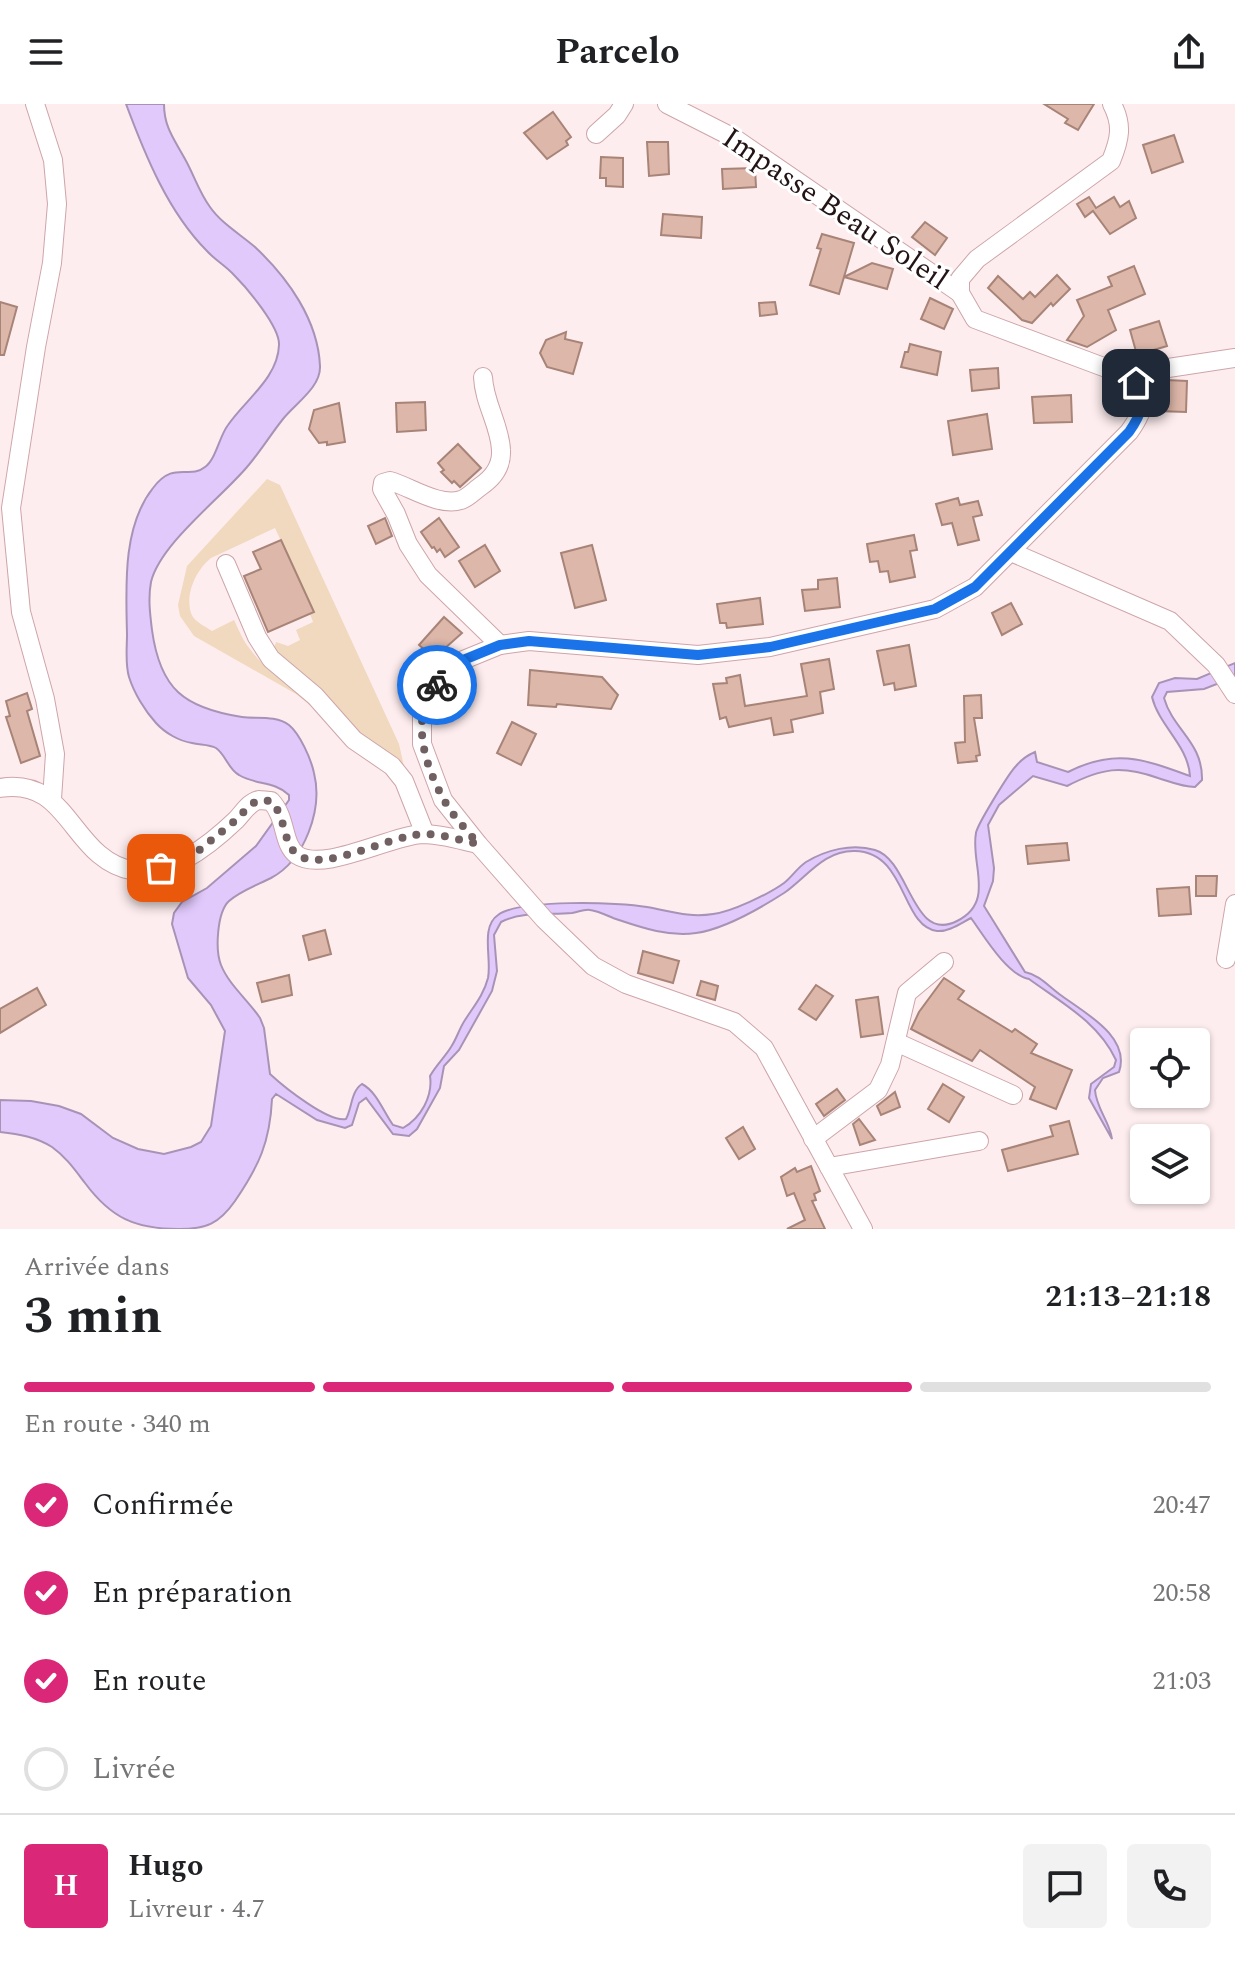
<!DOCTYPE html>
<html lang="fr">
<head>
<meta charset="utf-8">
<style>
  body { margin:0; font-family:Spectral,serif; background:#f2f2f2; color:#202124; height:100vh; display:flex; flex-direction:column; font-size:30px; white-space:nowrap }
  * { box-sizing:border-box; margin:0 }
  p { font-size:26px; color:#757577 }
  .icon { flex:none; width:44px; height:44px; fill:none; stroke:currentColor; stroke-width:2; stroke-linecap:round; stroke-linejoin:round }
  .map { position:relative; height:1125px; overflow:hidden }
  .side { display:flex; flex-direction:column; background:#fff; flex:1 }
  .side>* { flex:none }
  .tools { position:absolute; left:1130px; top:924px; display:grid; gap:16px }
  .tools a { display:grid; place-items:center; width:80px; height:80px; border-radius:8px; background:#fff; box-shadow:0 2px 6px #0004; font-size:40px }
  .pin { position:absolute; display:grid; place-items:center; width:68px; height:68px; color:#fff; margin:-34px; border-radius:16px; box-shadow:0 4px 12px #0006 }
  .courier { position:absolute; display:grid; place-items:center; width:80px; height:80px; margin:-40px; border:6px solid #1a73e8; border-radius:50%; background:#fff; color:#222; box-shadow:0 2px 10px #0007 }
  .overview em { font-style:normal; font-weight:700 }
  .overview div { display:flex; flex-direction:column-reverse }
  .overview { display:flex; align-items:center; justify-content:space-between; height:136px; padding:0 24px }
  h1 { font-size:52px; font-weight:700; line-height:60px }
  .bar { display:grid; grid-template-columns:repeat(4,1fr); gap:12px 8px; align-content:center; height:96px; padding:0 24px }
  .bar i { height:10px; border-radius:6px; background:#e0e0e0 }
  .bar .active { background:#db2777 }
  .bar p { grid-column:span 4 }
  .line { display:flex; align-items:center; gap:20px; padding:0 24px; border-top:2px solid #e0e0e0 }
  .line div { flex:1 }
  .round { display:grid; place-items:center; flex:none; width:84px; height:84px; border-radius:8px; background:#f2f2f2 }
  ol { padding:0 24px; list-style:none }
  li { display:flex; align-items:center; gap:24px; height:88px }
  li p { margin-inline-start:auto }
  li .icon { padding:8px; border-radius:50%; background:#db2777; color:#fff; stroke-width:4 }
  li:last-child { color:#757577 }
  li i { width:44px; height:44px; border:4px solid #e0e0e0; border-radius:50% }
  header { display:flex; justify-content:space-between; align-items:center; height:104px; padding:0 24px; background:#fff; font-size:36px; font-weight:700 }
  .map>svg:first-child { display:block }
</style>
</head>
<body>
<header><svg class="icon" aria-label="menu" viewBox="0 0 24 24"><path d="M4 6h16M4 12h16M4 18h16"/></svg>Parcelo<svg class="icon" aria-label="share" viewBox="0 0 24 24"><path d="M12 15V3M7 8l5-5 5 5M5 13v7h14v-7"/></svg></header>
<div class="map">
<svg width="1235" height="1125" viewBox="0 0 1235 1125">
  <rect width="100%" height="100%" fill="#feedef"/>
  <path fill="#f0d9be" d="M267 375 280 381 399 640 405 667 368 642 273 547 276 538 288 542 300 536 296 526 313 518 310 510 314 508 275 424 211 454C196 466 185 490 191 509 194 518 205 522 212 527L234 516C239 526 243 537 250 545 268 570 298 582 317 607L296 590 194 532 180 512 178 501 187 462Z"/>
  <path fill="#e1c9fc" stroke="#a893b7" stroke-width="2" d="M126 0H164C164 23 174 35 185 55 194 71 199 88 210 103 221 119 240 130 255 143 288 174 318 216 320 262 321 283 296 299 283 315 271 330 260 348 247 363 221 394 160 440 151 478 148 494 150 510 152 526 160 585 184 604 242 613 256 615 276 611 289 621 300 630 311 655 314 669 323 705 305 756 271 774 257 781 240 787 229 797 217 808 215 846 221 861 229 881 248 896 260 914L264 924 270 970C284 983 329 1019 346 1015 352 1004 351 987 362 980 377 988 383 1007 393 1021L403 1024C421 1014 433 992 430 972 436 961 445 953 451 943 457 934 459 925 465 916 474 902 484 890 488 874 492 855 480 823 498 811 519 795 620 798 647 803 670 807 689 814 713 810 731 808 769 790 784 779 792 773 797 764 806 758 826 746 852 739 875 746 910 756 912 840 957 817 996 798 970 759 976 729 977 721 1009 669 1016 662 1021 656 1028 651 1035 648L1037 658 1068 668C1115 644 1143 655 1190 672 1188 641 1159 622 1152 593L1159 579 1175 574 1197 575 1235 559V573L1204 585 1167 588 1164 594C1173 626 1203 638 1202 676L1195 683C1182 683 1171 678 1158 674 1121 661 1102 664 1067 682L1033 672 999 701 988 721 994 764 993 777 984 802 1025 868C1040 871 1050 884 1062 892 1085 909 1131 933 1119 968L1103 974 1095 986C1096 1004 1110 1018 1112 1035L1089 994 1091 980 1114 963 1116 956C1098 918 1062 899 1029 875 1007 871 984 832 971 814 961 819 949 828 937 827 901 823 907 748 855 747 824 746 807 773 784 789 759 805 725 825 696 829 667 833 640 823 613 814 606 811 598 807 590 806 585 805 578 808 572 809 549 811 522 807 501 818L494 831 497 867 492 887 459 946 444 962 440 984 417 1025 409 1032 393 1030 366 994 359 999 352 1021 345 1024 317 1016 276 990 272 995C270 1038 259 1062 235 1097 219 1120 206 1125 179 1125 135 1125 111 1114 85 1079 75 1066 66 1053 52 1043 36 1033 19 1030 0 1028V996L31 997 59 1002 81 1010 113 1034 138 1045 164 1050 191 1043 201 1038 211 1022 225 927 211 901 188 874 172 820 174 809 182 798 207 784 256 742 289 696V691C275 677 255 681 239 671 228 665 226 651 216 644 209 640 200 641 192 639 179 637 165 629 156 619 145 607 134 589 129 573 125 560 127 544 127 530 126 484 122 423 153 384 174 356 189 376 205 363 216 355 219 333 228 321 245 296 278 274 279 241 280 223 247 184 234 171 226 162 215 156 207 147 168 108 145 51 126 0Z"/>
  <g fill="#ddb7a9" stroke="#a78477" stroke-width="2">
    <path d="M1044 0H1094L1078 26 1065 19 1068 15Z"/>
    <path d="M553 8 571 33 566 37 568 41 547 55 524 29Z"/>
    <path d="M1174 31 1183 58 1152 69 1143 41Z"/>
    <path d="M647 38H668L669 70 649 72Z"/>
    <path d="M601 53 623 54V83L606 82V74H600Z"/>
    <path d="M755 64 756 83 723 85 722 65Z"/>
    <path d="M1089 93 1096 104 1114 93 1120 103 1129 97 1136 114 1110 130 1093 107 1085 113 1077 100Z"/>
    <path d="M663 110 702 113 701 134 661 131Z"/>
    <path d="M925 118 947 134 935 151 912 133Z"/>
    <path d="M822 130 854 139 844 173 872 159 893 165 887 185 844 173 839 190 810 181 821 145 817 144Z"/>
    <path d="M1134 162 1145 190 1108 206 1116 226 1087 243 1067 236 1084 212 1077 196 1112 182 1108 173Z"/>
    <path d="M1057 171 1070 185 1053 202 1051 199 1032 219 1022 216 988 184 998 172 1023 195 1030 188 1035 193Z"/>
    <path d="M930 194 953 205 944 225 921 215Z"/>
    <path d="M0 198 17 203 4 251H0Z"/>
    <path d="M775 198 777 210 760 212 759 199Z"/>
    <path d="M1159 217 1167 242 1137 251 1130 226Z"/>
    <path d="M566 228 565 235 582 239 573 270 547 263 540 249 546 236Z"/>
    <path d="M910 240 941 248 937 271 901 263 905 248H908Z"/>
    <path d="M998 264 999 284 972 287 970 266Z"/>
    <path d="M1166 276 1187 277 1186 308 1157 307 1158 279Z"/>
    <path d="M1071 291 1072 318 1034 319 1032 293Z"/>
    <path d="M425 298 426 326 397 328 396 299Z"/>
    <path d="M339 299 345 338 327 341V338L319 339 309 325 314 306Z"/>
    <path d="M987 310 992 345 953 351 948 317Z"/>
    <path d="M458 340 481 364 460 383 454 377 452 379 441 368 444 366 438 359Z"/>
    <path d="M958 394 960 401 978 397 982 411 973 413 979 436 958 441 952 419 942 421 936 400Z"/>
    <path d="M385 414 392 432 376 440 368 422Z"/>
    <path d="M439 414 459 443 445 453 440 445 437 448 434 443 432 444 421 428Z"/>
    <path d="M914 431 917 446 910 447 915 473 890 478 888 467 880 468 878 457 870 458 867 440Z"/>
    <path d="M281 436 314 508 268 528 244 472 261 465 253 448Z"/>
    <path d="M485 441 500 467 475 483 459 457Z"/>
    <path d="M592 441 606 496 575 504 561 449Z"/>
    <path d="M837 474 840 503 805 507 802 486 818 485V476Z"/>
    <path d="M760 494 763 520 727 524 726 519H720L717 500Z"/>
    <path d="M1011 499 1022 520 1002 531 992 509Z"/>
    <path d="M444 513 462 529 434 554 419 541Z"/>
    <path d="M909 541 916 582 895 586 894 579 884 581 877 547Z"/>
    <path d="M829 555 834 585 820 588 823 609 791 616 793 628 774 631 771 614 729 623 726 613 720 615 713 580 727 579 726 574 740 571 745 602 807 592 801 560Z"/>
    <path d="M530 566 602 573 618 591 611 605 557 600 556 603 528 601Z"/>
    <path d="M27 589 32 605 27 607 40 652 21 659 6 613 10 612 6 597Z"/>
    <path d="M981 591 982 614H974L980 651 976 652 977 657 958 659 955 639 965 638 964 592Z"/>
    <path d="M512 618 536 630 521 661 497 649Z"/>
    <path d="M1067 739 1069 756 1028 760 1026 742Z"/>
    <path d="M1196 772H1217L1216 792H1196Z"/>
    <path d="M1189 783 1191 810 1159 812 1157 785Z"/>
    <path d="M325 826 331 850 309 856 303 832Z"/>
    <path d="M643 847 679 857 673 879 638 869Z"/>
    <path d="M289 871 292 891 262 898 257 879Z"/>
    <path d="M944 874 964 887 958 895 1012 928 1015 925 1037 940 1031 949 1072 966 1056 1005 1030 995 1035 983 980 946 972 957 911 925 919 908Z"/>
    <path d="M701 877 718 882 715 896 697 891Z"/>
    <path d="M816 881 833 892 816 916 799 905Z"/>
    <path d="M37 884 46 901 0 929V905Z"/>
    <path d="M878 893 883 930 861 933 856 896Z"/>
    <path d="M943 980 964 993 949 1018 928 1005Z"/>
    <path d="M837 985 845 996 824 1012 816 1000Z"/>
    <path d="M895 988 900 1003 881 1011 877 1002Z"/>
    <path d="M859 1015 875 1036 860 1041 853 1020Z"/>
    <path d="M1069 1017 1078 1050 1008 1067 1002 1046 1053 1032 1050 1022Z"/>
    <path d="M743 1023 755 1045 739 1055 726 1034Z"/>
    <path d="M811 1062 820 1087 814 1090 816 1096 812 1097 825 1125H787L805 1116 794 1089 787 1092 781 1073 795 1064 797 1068Z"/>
  </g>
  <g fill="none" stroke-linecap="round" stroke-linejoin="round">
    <defs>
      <g id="minor">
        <path d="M35 0 53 56 57 100 52 159 36 243 11 404 21 508 45 595 55 650 52 695"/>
        <path d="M667 0 734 34 960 189"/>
        <path d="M596 30 617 11 624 0"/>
        <path d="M483 273C484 299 500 321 501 346 502 362 494 373 481 382 475 386 468 394 461 396 439 403 411 383 390 377L383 379 382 385 396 410 408 440 428 471 500 541"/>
        <path d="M1136 279 1155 266 1235 254"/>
        <path d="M1011 448 1170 517 1216 561 1235 590"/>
        <path d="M226 460 257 533 271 555 315 592 354 636 392 662 404 677 425 730"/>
        <path d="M0 684C71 672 70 756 134 767 170 773 212 739 236 716 243 709 249 698 259 696 260 696 270 697 271 697 287 714 282 740 297 751 324 769 391 731 423 730 441 730 460 736 478 740"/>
        <path d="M1226 855 1235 800"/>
        <path d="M896 938 1013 991"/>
        <path d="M813 1035 878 986 890 961 907 889 944 858"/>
        <path d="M829 1063 979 1037"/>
        <path d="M863 1125 764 944 734 918 626 880 593 862 544 815 478 740 443 696 422 640V612L430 588 456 559 500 541 529 537 698 551 770 543 935 505 975 483 1129 328C1146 304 1150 290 1125 271L975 215 960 189V175L977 155 1111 57C1120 35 1123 21 1112 0"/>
      </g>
    </defs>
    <use href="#minor" stroke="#cda5aa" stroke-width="20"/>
    <use href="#minor" stroke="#fff" stroke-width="18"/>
  </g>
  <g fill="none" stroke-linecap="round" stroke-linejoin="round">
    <path stroke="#706062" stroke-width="8" stroke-dasharray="0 14.4" d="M161 764 192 752 236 716 251 700 260 696 271 697C287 714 282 740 298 751 324 769 391 731 423 730 441 730 460 736 478 740 466 725 451 710 443 694 425 662 409 612 437 581"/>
    <path stroke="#1a73e8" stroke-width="10" d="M437 581 456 559 500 541 529 537 698 551 770 543 935 505 975 483 1129 328C1140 312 1148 297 1136 279"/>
  </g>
  <g text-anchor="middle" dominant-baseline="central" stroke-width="6" stroke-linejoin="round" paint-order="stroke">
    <g font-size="30" fill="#231416" stroke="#fff">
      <text transform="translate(835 105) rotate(34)">Impasse Beau Soleil</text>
    </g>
  </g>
</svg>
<div class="tools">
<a><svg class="icon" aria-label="locate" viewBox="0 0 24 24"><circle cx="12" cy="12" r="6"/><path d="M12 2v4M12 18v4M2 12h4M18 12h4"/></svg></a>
<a><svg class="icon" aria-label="layers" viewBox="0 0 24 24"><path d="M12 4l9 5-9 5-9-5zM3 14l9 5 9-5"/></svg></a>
</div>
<div class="pin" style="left:161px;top:764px;background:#ea580c"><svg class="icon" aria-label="bag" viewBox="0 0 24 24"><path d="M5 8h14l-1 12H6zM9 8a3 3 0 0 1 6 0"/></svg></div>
<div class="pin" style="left:1136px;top:279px;background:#1f2937"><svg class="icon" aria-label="home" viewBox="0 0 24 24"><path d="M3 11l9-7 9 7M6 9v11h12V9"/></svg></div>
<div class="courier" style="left:437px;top:581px"><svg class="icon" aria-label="bike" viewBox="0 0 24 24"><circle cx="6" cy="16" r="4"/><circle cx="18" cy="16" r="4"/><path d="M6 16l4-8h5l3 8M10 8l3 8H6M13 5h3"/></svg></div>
</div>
<section class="side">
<div class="overview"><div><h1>3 min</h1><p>Arrivée dans</p></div><em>21:13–21:18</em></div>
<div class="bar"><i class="active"></i><i class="active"></i><i class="active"></i><i></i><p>En route · 340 m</p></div>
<ol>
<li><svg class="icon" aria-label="check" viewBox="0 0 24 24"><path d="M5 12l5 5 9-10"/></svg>Confirmée<p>20:47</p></li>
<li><svg class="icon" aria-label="check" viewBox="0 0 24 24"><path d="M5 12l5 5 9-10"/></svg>En préparation<p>20:58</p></li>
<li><svg class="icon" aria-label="check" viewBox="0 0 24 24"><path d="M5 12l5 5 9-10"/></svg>En route<p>21:03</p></li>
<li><i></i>Livrée</li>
</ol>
<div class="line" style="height:144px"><b class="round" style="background:#db2777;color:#fff">H</b><div><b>Hugo</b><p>Livreur · 4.7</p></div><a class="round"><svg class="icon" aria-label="chat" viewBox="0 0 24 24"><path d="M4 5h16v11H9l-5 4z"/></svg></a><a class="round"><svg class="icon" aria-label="phone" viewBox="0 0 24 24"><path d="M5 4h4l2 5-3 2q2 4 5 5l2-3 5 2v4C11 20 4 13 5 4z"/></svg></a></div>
</section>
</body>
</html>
